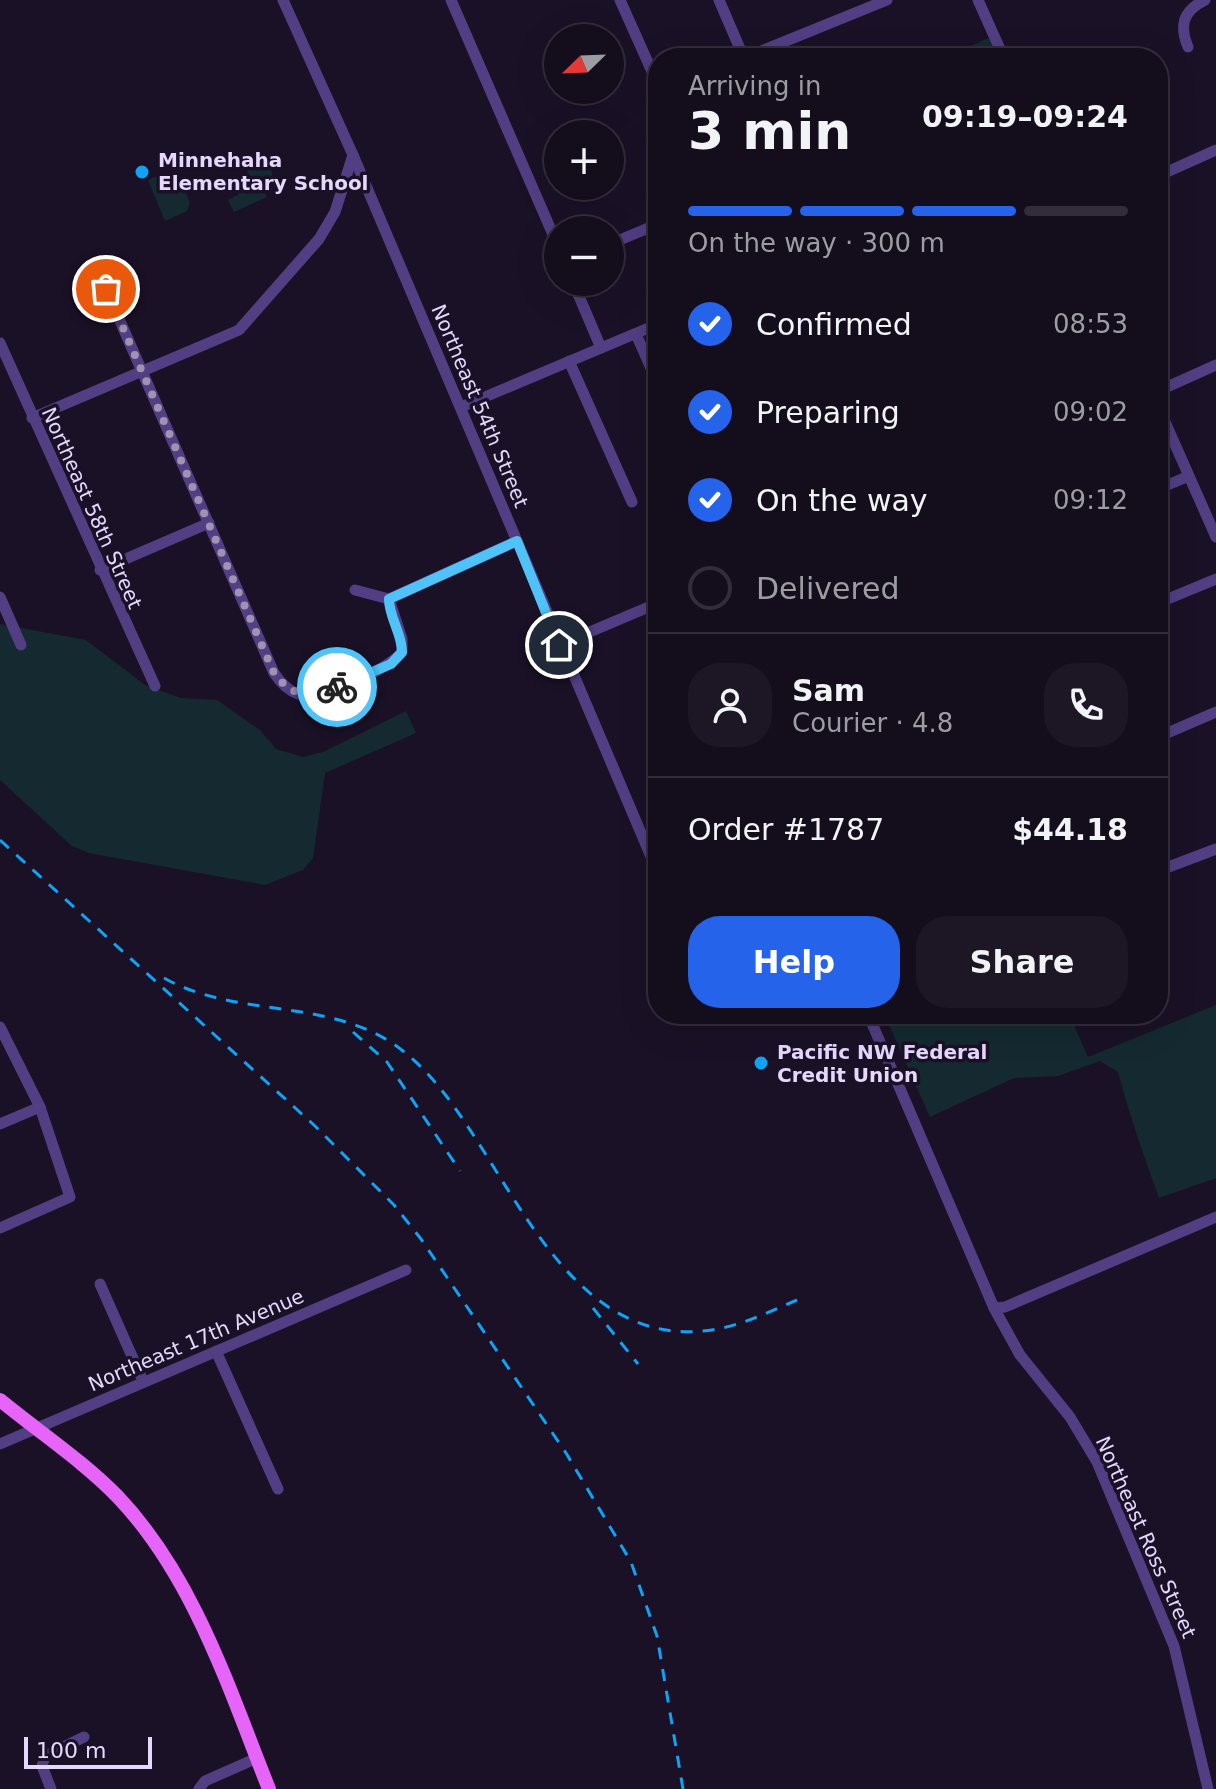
<!DOCTYPE html>
<html lang="en">
<head>
<meta charset="utf-8">
<style>
  body { margin:0; font-family:"DejaVu Sans",sans-serif; background:#1d1625; color:#f1f3f6; height:100vh; display:flex; flex-direction:column; font-size:30px; white-space:nowrap }
  * { box-sizing:border-box; margin:0 }
  p { font-size:26px; color:#9d9ca3 }
  .icon { flex:none; width:44px; height:44px; fill:none; stroke:currentColor; stroke-width:2; stroke-linecap:round; stroke-linejoin:round }
  .map { position:relative; flex:1; overflow:hidden }
  .panel { position:absolute; left:648px; top:48px; width:520px; height:976px; display:flex; flex-direction:column; background:#140d1c; border-radius:32px; box-shadow:0 8px 32px #0002,0 0 0 2px #332d3b }
  .panel>* { flex:none }
  .needle { width:52px; rotate:247deg }
  .fabs { position:absolute; left:544px; top:24px; display:grid; gap:16px }
  .fabs a { display:grid; place-items:center; width:80px; height:80px; border-radius:50%; background:#140d1c; box-shadow:0 8px 32px #0002,0 0 0 2px #332d3b; font-size:40px }
  .scale { position:absolute; left:24px; bottom:20px; width:128px; box-sizing:border-box; padding-left:8px; border:4px solid #e6d8fd; border-top:0; font-size:22px; line-height:28px; white-space:nowrap; color:#e6d8fd; -webkit-text-stroke:6px #1a1126; paint-order:stroke }
  .pin { position:absolute; display:grid; place-items:center; width:68px; height:68px; color:#fff; margin:-34px; border:4px solid #fff; border-radius:50%; box-shadow:0 2px 8px #0007 }
  .courier { position:absolute; display:grid; place-items:center; width:80px; height:80px; margin:-40px; border:6px solid #4fc3f7; border-radius:50%; background:#fff; color:#222; box-shadow:0 2px 10px #0007 }
  .head em { font-style:normal; font-weight:800 }
  .head div { display:flex; flex-direction:column-reverse }
  .head { display:flex; align-items:center; justify-content:space-between; height:136px; padding:0 40px }
  h1 { font-size:52px; font-weight:800; line-height:60px }
  .bar { display:grid; grid-template-columns:repeat(4,1fr); gap:12px 8px; align-content:center; height:96px; padding:0 40px }
  .bar i { height:10px; border-radius:6px; background:#332d3b }
  .bar .active { background:#2563eb }
  .bar p { grid-column:span 4 }
  .line { display:flex; align-items:center; gap:20px; padding:0 40px; border-top:2px solid #332d3b }
  .line div { flex:1 }
  .round { display:grid; place-items:center; flex:none; width:84px; height:84px; border-radius:32px; background:#1d1625 }
  ol { padding:0 40px; list-style:none }
  li { display:flex; align-items:center; gap:24px; height:88px }
  li p { margin-inline-start:auto }
  li .icon { padding:8px; border-radius:50%; background:#2563eb; color:#fff; stroke-width:4 }
  li:last-child { color:#9d9ca3 }
  li i { width:44px; height:44px; border:4px solid #332d3b; border-radius:50% }
  .primary-button { display:flex; gap:16px; margin-top:auto; padding:16px 40px }
  .primary-button a { flex:1; height:92px; border-radius:32px; background:#2563eb; color:#fff; font-size:32px; font-weight:800; line-height:92px; text-align:center }
  .primary-button a+a { background:#1d1625; color:#f1f3f6 }
  .map>svg:first-child { display:block }
</style>
</head>
<body>
<div class="map">
<svg width="1216" height="1789" viewBox="0 0 1216 1789">
  <rect width="100%" height="100%" fill="#1a1126"/>
  <g fill="#142a30">
    <path d="M991 37 1001 58H943Z"/>
    <path d="M254 155C267 160 276 172 272 186L265 193 267 197 234 212 228 200 238 195Z"/>
    <path d="M159 175 182 184 190 203 187 211 165 221 148 180Z"/>
    <path d="M0 624 86 640 145 685 181 698 217 700 260 730 276 749 303 757 323 752 406 711 416 733 325 773 313 858 303 870 265 885 89 853 72 846 0 780Z"/>
    <path d="M1216 1005V1178L1159 1198C1144 1156 1129 1114 1118 1072L1100 1061 1058 1076 1014 1078 930 1117 884 1014H1069L1088 1057Z"/>
  </g>
  <g fill="none" stroke-linecap="round" stroke-linejoin="round">
    <g stroke="#523e83" stroke-width="11">
      <path d="M283 0 353 155 658 873"/>
      <path d="M451 0 558 246"/>
      <path d="M620 0 658 85"/>
      <path d="M719 0 744 58"/>
      <path d="M978 0 1004 58"/>
      <path d="M1188 47C1179 25 1183 11 1205 0"/>
      <path d="M744 58 887 0"/>
      <path d="M1062 58 1067 52"/>
      <path d="M1158 176 1216 150"/>
      <path d="M610 244 658 224"/>
      <path d="M573 282 601 348"/>
      <path d="M106 289 274 673C280 682 287 690 298 694 319 701 390 669 402 652V639L389 599 517 541"/>
      <path d="M636 334 658 384"/>
      <path d="M0 343 155 686"/>
      <path d="M569 361 632 502"/>
      <path d="M1158 391 1216 365"/>
      <path d="M1158 406 1216 537"/>
      <path d="M461 407 658 324"/>
      <path d="M32 418 239 330 319 239 335 212 353 155"/>
      <path d="M1158 489 1189 476"/>
      <path d="M100 570 209 523"/>
      <path d="M355 590 389 599"/>
      <path d="M0 597 21 645"/>
      <path d="M1158 603 1216 579"/>
      <path d="M559 645 658 603"/>
      <path d="M1158 737 1216 712"/>
      <path d="M1158 871 1216 849"/>
      <path d="M868 1014 994 1308 1020 1355 1070 1417 1097 1462 1174 1646 1208 1789"/>
      <path d="M0 1027 40 1107 70 1197 0 1228"/>
      <path d="M0 1124 40 1107"/>
      <path d="M100 1284 143 1381"/>
      <path d="M994 1308 1005 1307 1216 1217"/>
      <path d="M216 1351 278 1489"/>
      <path d="M0 1444 406 1270"/>
      <path d="M51 1789 42 1766 45 1756 84 1737"/>
      <path d="M199 1789 205 1781 257 1758"/>
    </g>
    <path stroke="#e664f8" stroke-width="14" d="M0 1400C39 1432 83 1461 118 1497 194 1577 229 1689 269 1789"/>
    <g stroke="#0ea3f4" stroke-width="3" stroke-dasharray="12 10" stroke-linecap="butt">
      <path d="M0 840 315 1126 394 1205 421 1239 566 1453 631 1562 657 1636 683 1789"/>
      <path d="M164 978C235 1018 327 998 395 1045 429 1069 451 1101 474 1136 531 1223 591 1352 717 1329 745 1324 771 1311 797 1300"/>
      <path d="M353 1032 387 1062 460 1171"/>
      <path d="M593 1308 638 1364"/>
    </g>
  </g>
  <g fill="none" stroke-linecap="round" stroke-linejoin="round">
    <path stroke="#9f92b2" stroke-width="8" stroke-dasharray="0 14.4" d="M106 289 274 673C292 697 310 699 337 687"/>
    <path stroke="#4fc3f7" stroke-width="10" d="M337 687 391 664 402 652C402 633 389 618 389 599L517 541 559 645"/>
  </g>
  <g fill="#0ea3f4" stroke="#1a1126" stroke-width="3">
    <circle cx="142" cy="172" r="8"/>
    <circle cx="761" cy="1063" r="8"/>
  </g>
  <g text-anchor="middle" dominant-baseline="central" stroke-width="7" stroke-linejoin="round" paint-order="stroke">
    <g font-size="20" font-weight="bold" fill="#e6d8fd" stroke="#1a1126" text-anchor="start">
      <text x="158" y="160">Minnehaha<tspan x="158" dy="23">Elementary School</tspan></text>
      <text x="777" y="1052">Pacific NW Federal<tspan x="777" dy="23">Credit Union</tspan></text>
    </g>
    <g font-size="20" fill="#e6d8fd" stroke="#1a1126">
      <text transform="translate(480 406) rotate(67)">Northeast 54th Street</text>
      <text transform="translate(92 508) rotate(66)">Northeast 58th Street</text>
      <text transform="translate(196 1340) rotate(-23)">Northeast 17th Avenue</text>
      <text transform="translate(1146 1537) rotate(66)">Northeast Ross Street</text>
    </g>
  </g>
</svg>
<div class="fabs">
<a><svg class="needle" viewBox="-14 -14 28 28"><path d="M0-13l5 13h-10z" fill="#e53935"/><path d="M0 13l5-13h-10z" fill="#9d9ca3"/></svg></a>
<a>+</a>
<a>−</a>
</div>
<div class="scale">100 m</div>
<div class="pin" style="left:106px;top:289px;background:#ea580c"><svg class="icon" aria-label="bag" viewBox="0 0 24 24"><path d="M5 8h14l-1 12H6zM9 8a3 3 0 0 1 6 0"/></svg></div>
<div class="pin" style="left:559px;top:645px;background:#1f2937"><svg class="icon" aria-label="home" viewBox="0 0 24 24"><path d="M3 11l9-7 9 7M6 9v11h12V9"/></svg></div>
<div class="courier" style="left:337px;top:687px"><svg class="icon" aria-label="bike" viewBox="0 0 24 24"><circle cx="6" cy="16" r="4"/><circle cx="18" cy="16" r="4"/><path d="M6 16l4-8h5l3 8M10 8l3 8H6M13 5h3"/></svg></div>
<section class="panel">
<div class="head"><div><h1>3 min</h1><p>Arriving in</p></div><em>09:19–09:24</em></div>
<div class="bar"><i class="active"></i><i class="active"></i><i class="active"></i><i></i><p>On the way · 300 m</p></div>
<ol>
<li><svg class="icon" aria-label="check" viewBox="0 0 24 24"><path d="M5 12l5 5 9-10"/></svg>Confirmed<p>08:53</p></li>
<li><svg class="icon" aria-label="check" viewBox="0 0 24 24"><path d="M5 12l5 5 9-10"/></svg>Preparing<p>09:02</p></li>
<li><svg class="icon" aria-label="check" viewBox="0 0 24 24"><path d="M5 12l5 5 9-10"/></svg>On the way<p>09:12</p></li>
<li><i></i>Delivered</li>
</ol>
<div class="line" style="height:144px"><a class="round"><svg class="icon" aria-label="person" viewBox="0 0 24 24"><circle cx="12" cy="8" r="4"/><path d="M4 21q1-7 8-7t8 7"/></svg></a><div><b>Sam</b><p>Courier · 4.8</p></div><a class="round"><svg class="icon" aria-label="phone" viewBox="0 0 24 24"><path d="M5 4h4l2 5-3 2q2 4 5 5l2-3 5 2v4C11 20 4 13 5 4z"/></svg></a></div>
<div class="line" style="height:104px"><div>Order #1787</div><b>$44.18</b></div>
<div class="primary-button"><a>Help</a><a>Share</a></div>
</section>
</div>
</body>
</html>
